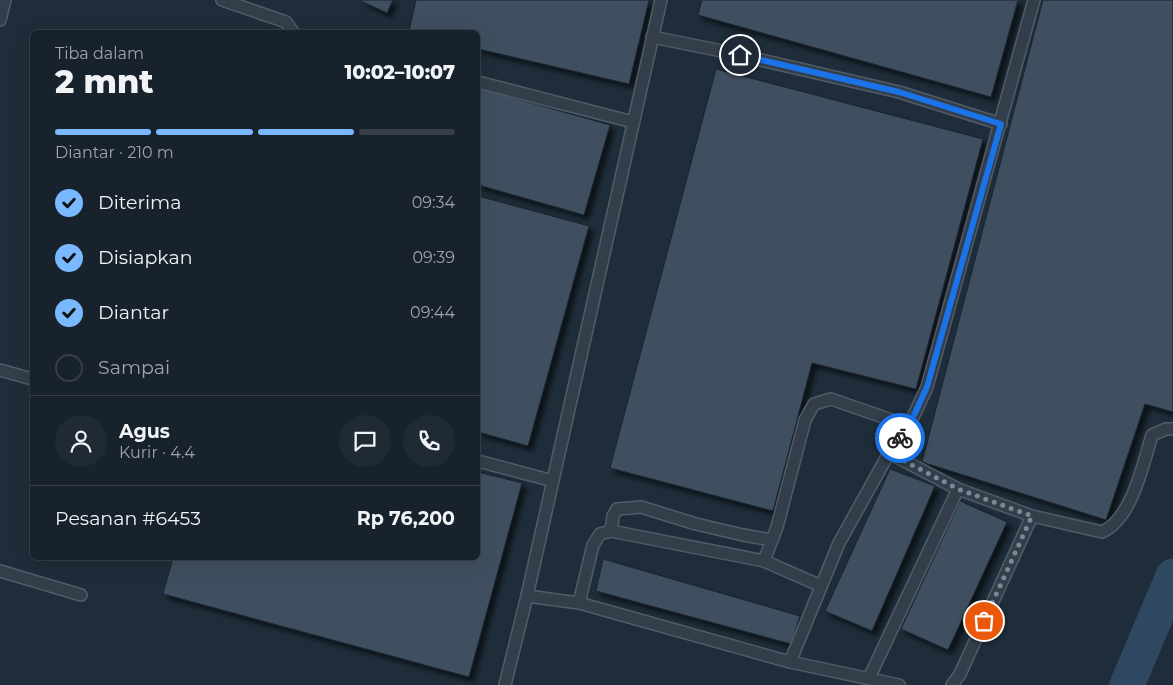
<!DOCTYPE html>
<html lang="id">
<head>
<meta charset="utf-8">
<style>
  body { margin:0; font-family:Montserrat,sans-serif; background:#202a34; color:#f1f3f6; height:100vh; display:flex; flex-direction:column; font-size:19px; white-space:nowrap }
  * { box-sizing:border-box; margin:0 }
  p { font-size:16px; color:#9ea4a9 }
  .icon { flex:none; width:28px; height:28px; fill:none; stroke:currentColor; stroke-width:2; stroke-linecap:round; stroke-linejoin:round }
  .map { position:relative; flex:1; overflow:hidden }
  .drawer { position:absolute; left:30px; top:30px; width:450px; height:530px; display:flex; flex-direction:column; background:#17222c; border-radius:8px; box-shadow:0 5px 20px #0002,0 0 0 1px #363f48 }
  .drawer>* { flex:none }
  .pin { position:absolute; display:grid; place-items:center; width:42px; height:42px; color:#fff; margin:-21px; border:2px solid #fff; border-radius:50%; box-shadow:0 1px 5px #0007 }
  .courier { position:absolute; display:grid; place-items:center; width:50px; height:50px; margin:-25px; border:4px solid #1a73e8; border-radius:50%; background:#fff; color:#222; box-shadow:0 1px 6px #0007 }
  .head em { font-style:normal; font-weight:800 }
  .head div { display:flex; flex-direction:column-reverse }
  .head { display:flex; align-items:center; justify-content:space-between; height:85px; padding:0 25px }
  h1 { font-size:32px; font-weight:800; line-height:38px }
  .bar { display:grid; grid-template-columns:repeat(4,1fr); gap:8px 5px; align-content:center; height:60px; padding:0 25px }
  .bar i { height:6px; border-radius:4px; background:#363f48 }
  .bar .on { background:#7ab8ff }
  .bar p { grid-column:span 4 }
  .line { display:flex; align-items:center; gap:12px; padding:0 25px; border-top:1px solid #363f48 }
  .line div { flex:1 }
  .round { display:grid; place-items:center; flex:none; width:52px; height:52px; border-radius:26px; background:#202a34 }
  ol { padding:0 25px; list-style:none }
  li { display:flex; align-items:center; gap:15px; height:55px }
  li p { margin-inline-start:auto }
  li .icon { padding:5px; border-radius:50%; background:#7ab8ff; color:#111; stroke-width:4 }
  li:last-child { color:#9ea4a9 }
  li i { width:28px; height:28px; border:2px solid #363f48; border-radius:50% }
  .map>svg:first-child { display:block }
</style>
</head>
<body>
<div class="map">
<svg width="1173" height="685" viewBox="0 0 1173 685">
  <defs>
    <filter id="shadow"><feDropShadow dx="4.5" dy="4.5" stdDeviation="2.5" flood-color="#0009"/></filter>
  </defs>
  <rect width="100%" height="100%" fill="#1f2d3a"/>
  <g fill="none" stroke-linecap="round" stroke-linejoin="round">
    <path stroke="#2f4861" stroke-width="35" d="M1127 685 1173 576"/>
  </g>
  <g fill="#3f4f5f" stroke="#1a2531" filter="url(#shadow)">
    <path d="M359 0H393L387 13Z"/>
    <path d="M416 0H649L629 84 478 49V32H409Z"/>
    <path d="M702 0H1018L991 97 698 15Z"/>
    <path d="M1043 0H1173V412L1145 404 1106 520 922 462Z"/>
    <path d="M716 69 983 139 916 389 812 363 773 511 610 468Z"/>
    <path d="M478 88 610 125 584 215 478 185Z"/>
    <path d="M478 196 589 226 528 446 478 432Z"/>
    <path d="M890 469 935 486 872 631 825 611Z"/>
    <path d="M478 472 522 483 469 677 163 594 173 558H478Z"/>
    <path d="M960 501 1007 522 948 650 901 629Z"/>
    <path d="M603 559 800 616 791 644 596 591Z"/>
  </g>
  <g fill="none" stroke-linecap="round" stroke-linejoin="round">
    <defs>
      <g id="lane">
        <path d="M222 0 286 22 293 32"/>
        <path d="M0 20 5 0"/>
        <path d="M652 37 722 51 899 92 1001 124"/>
        <path d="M478 82 633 122"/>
        <path d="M0 370 32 379"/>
        <path d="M889 453 958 489 1032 516 1102 532C1132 519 1143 464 1152 435L1166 429H1173"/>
        <path d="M478 461 553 481"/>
        <path d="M611 531 613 516 617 509 641 507 696 524 743 535 772 540"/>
        <path d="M764 561 777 527 805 420 814 404 831 399 909 426"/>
        <path d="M0 571 81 595"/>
        <path d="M527 596 579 603 790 662 899 685"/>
        <path d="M579 603 593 545 600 534 611 531 764 561 821 586"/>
        <path d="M790 662 839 543 889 453 909 426 927 387 1034 0"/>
        <path d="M869 678 958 489"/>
        <path d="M505 685 527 596 661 0"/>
        <path d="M952 685 960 674 1032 516"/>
      </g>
    </defs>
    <use href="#lane" stroke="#505c68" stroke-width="14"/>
    <use href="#lane" stroke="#333e4a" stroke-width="11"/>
  </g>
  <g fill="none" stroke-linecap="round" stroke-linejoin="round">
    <path stroke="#7b8896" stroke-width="5" stroke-dasharray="0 9" d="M900 438 889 453 958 489 1032 516 984 621"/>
    <path stroke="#1a73e8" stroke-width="6" d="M740 55 899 92 1001 124 927 387 909 426 900 438"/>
  </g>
</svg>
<div class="pin" style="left:984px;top:621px;background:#ea580c"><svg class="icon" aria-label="bag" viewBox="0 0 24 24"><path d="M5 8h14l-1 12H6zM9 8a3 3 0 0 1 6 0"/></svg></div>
<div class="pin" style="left:740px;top:55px;background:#1f2937"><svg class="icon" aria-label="home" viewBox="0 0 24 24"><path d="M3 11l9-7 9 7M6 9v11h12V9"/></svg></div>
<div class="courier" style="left:900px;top:438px"><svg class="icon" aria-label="bike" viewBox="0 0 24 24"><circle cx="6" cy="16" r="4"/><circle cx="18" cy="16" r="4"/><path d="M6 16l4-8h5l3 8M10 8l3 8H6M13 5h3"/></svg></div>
<section class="drawer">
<div class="head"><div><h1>2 mnt</h1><p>Tiba dalam</p></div><em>10:02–10:07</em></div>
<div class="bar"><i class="on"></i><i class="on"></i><i class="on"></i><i></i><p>Diantar · 210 m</p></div>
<ol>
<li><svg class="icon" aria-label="check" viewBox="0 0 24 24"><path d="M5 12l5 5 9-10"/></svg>Diterima<p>09:34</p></li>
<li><svg class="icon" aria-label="check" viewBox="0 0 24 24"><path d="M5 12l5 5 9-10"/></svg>Disiapkan<p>09:39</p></li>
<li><svg class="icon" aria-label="check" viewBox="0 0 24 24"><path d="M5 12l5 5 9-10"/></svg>Diantar<p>09:44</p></li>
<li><i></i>Sampai</li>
</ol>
<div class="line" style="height:90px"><a class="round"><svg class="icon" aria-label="person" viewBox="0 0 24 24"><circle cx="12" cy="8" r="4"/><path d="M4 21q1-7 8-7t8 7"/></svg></a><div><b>Agus</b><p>Kurir · 4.4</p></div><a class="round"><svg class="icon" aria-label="chat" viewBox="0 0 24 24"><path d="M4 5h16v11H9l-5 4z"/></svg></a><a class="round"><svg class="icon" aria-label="phone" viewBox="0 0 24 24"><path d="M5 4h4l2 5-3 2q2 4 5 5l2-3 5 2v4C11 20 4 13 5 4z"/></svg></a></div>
<div class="line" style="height:65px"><div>Pesanan #6453</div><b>Rp 76,200</b></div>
</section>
</div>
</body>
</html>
